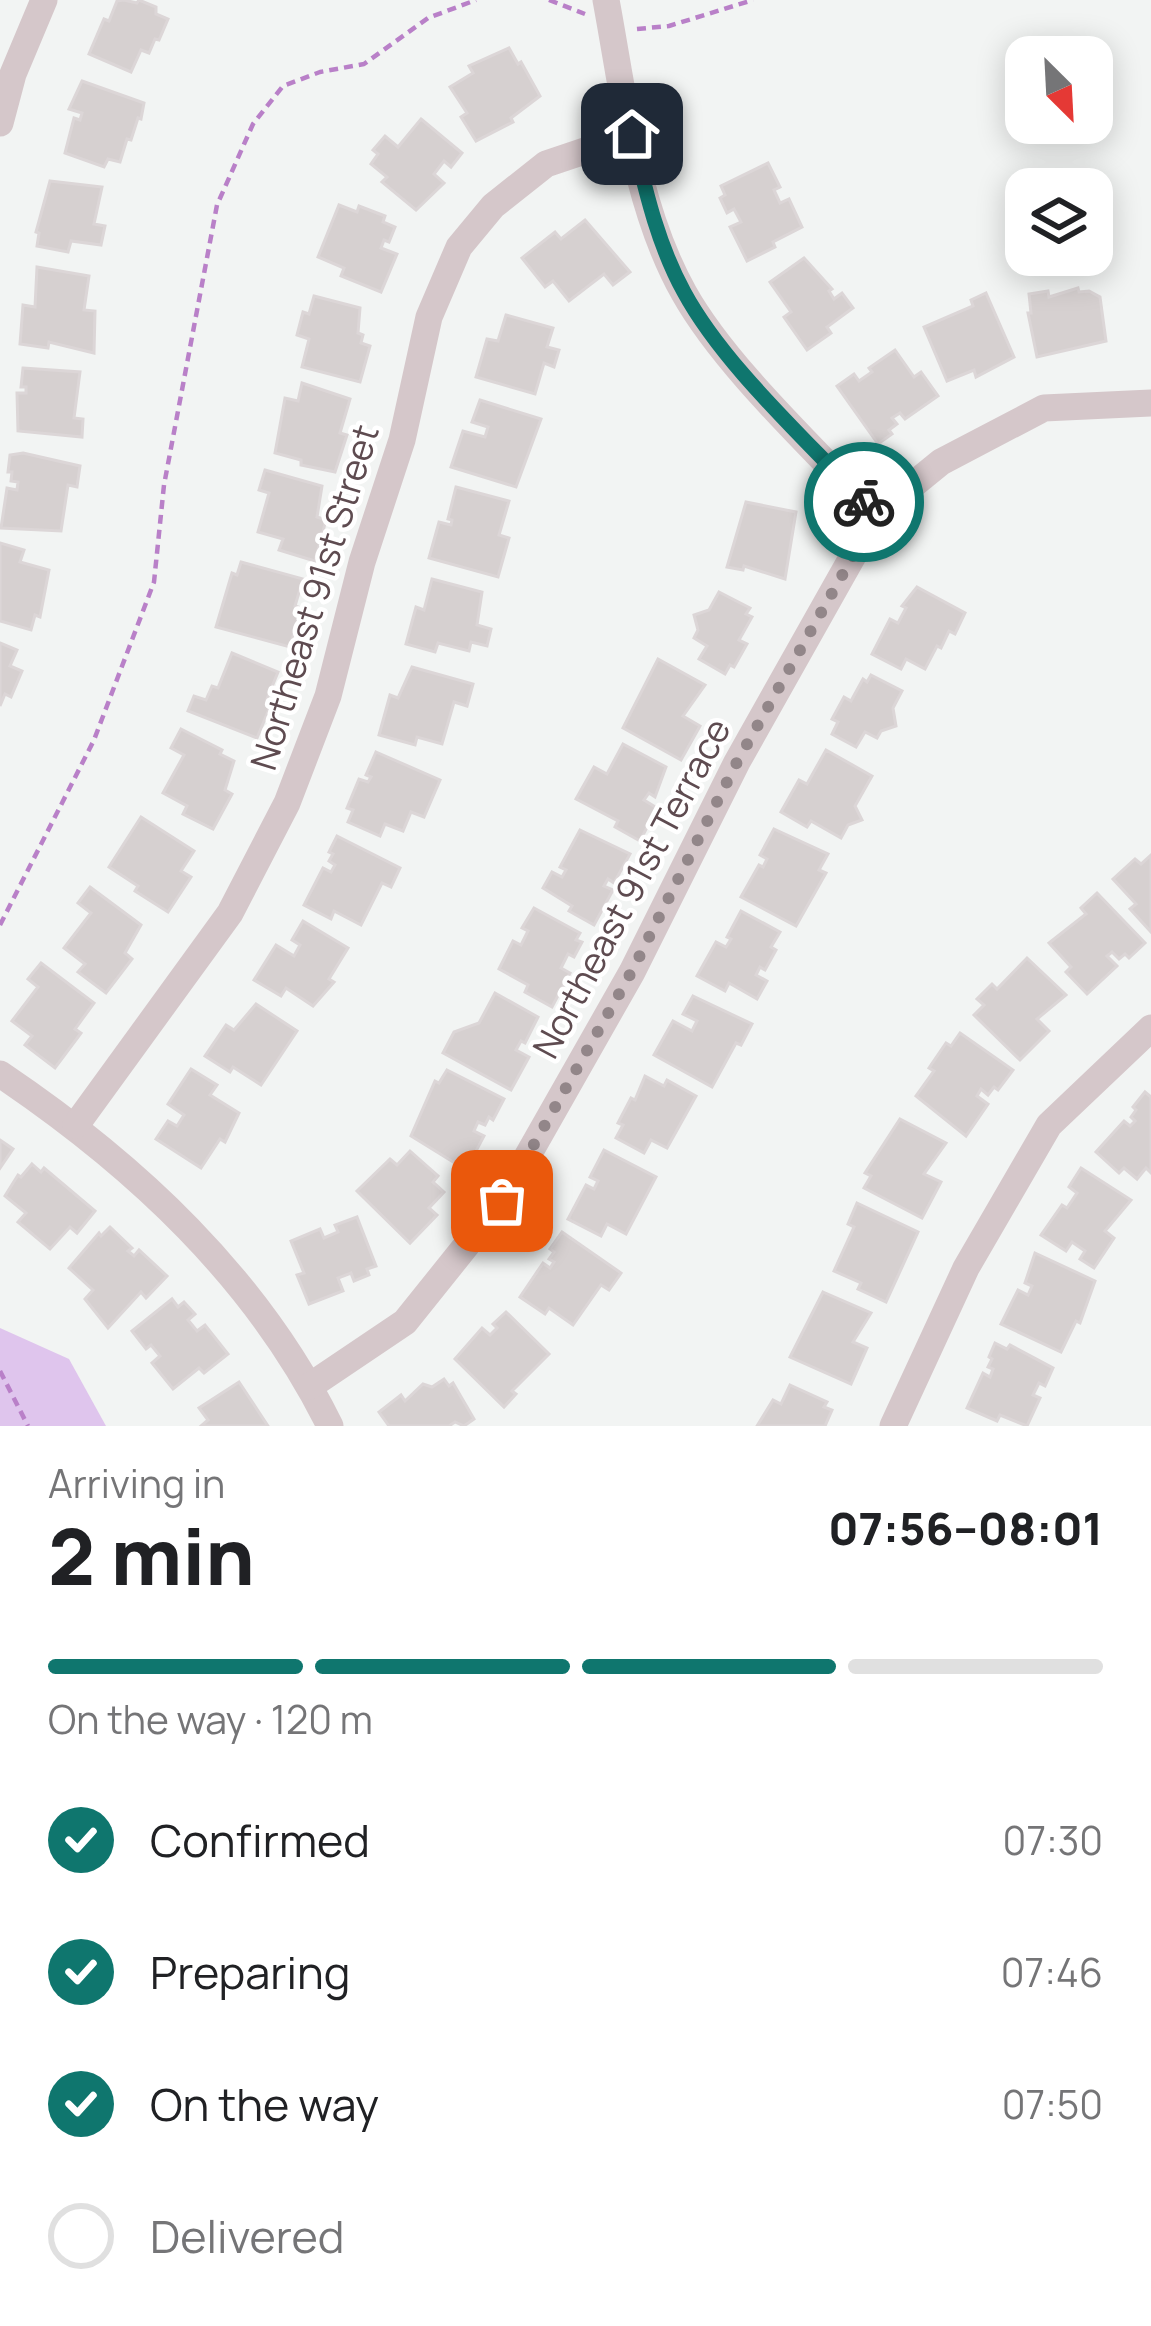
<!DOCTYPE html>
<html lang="en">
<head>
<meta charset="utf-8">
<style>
  body { margin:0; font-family:Manrope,sans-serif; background:#f2f2f2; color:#202124; height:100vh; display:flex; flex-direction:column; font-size:45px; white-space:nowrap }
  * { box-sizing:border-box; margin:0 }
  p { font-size:39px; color:#757577 }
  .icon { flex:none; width:66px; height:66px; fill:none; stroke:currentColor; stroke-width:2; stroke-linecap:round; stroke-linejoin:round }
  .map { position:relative; height:1426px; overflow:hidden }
  .side { display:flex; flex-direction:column; background:#fff; flex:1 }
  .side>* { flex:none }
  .needle { width:78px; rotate:156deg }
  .tools { position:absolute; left:1005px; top:36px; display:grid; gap:24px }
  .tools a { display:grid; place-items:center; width:108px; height:108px; border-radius:24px; background:#fff; box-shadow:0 6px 30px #0003; font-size:60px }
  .pin { position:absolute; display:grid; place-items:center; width:102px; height:102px; color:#fff; margin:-51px; border-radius:24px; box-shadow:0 6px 18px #0006 }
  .courier { position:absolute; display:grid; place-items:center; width:120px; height:120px; margin:-60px; border:9px solid #0f766e; border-radius:50%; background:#fff; color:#222; box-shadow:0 3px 15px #0007 }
  .head em { font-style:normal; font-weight:800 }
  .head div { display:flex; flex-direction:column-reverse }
  .head { display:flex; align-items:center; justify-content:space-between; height:204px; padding:0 48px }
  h1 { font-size:78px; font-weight:800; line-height:90px }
  .bar { display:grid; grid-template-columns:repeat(4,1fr); gap:18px 12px; align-content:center; height:144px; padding:0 48px }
  .bar i { height:15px; border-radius:9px; background:#e0e0e0 }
  .bar .active { background:#0f766e }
  .bar p { grid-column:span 4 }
  ol { padding:0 48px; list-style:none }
  li { display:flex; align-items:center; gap:36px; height:132px }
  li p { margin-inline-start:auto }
  li .icon { padding:12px; border-radius:50%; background:#0f766e; color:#fff; stroke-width:4 }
  li:last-child { color:#757577 }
  li i { width:66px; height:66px; border:6px solid #e0e0e0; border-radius:50% }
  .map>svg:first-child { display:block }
</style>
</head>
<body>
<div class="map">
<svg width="1151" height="1426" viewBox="0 0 1151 1426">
  <rect width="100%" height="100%" fill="#f2f4f3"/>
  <path fill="#dfc5ed" d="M0 1328 69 1359 106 1426H0Z"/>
  <g fill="#d6d0d0" stroke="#dcd6d7" stroke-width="3">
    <path d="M124 0 137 3 139 0 156 7V14L168 19 159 40 155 39 149 53 141 50 131 72 89 54 104 19 109 21 117 1Z"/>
    <path d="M509 48 518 64 521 62 540 96 511 118 513 122 476 141 461 117 467 113 450 87 473 73 469 66Z"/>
    <path d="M82 81 144 103 141 119 138 118 131 140 127 139 120 162 108 159 104 167 65 153 74 118 80 120 82 113 69 109Z"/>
    <path d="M421 119 462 153 451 167 444 161 434 174 444 183 416 210 382 182 387 177 371 164 378 154 373 150 385 136 398 147Z"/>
    <path d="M768 163 780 187 774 190 780 203 789 199 802 227 773 242 775 247 747 261 730 227 741 222 734 209 727 213 720 198 725 195 721 186Z"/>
    <path d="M50 181 102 187 94 224 105 226 101 245 71 241 68 252 37 246 39 233 36 232Z"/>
    <path d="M339 205 357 212 359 206 385 216 383 222 395 227 389 242 384 240 381 248 397 254 381 292 341 276 344 268 318 257Z"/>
    <path d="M585 220 630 272 613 285 604 274 569 301 553 281 545 287 522 258 555 232 561 239Z"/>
    <path d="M804 258 832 289 829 291 834 299 842 293 853 308 827 327 831 333 807 350 784 317 791 312 770 282Z"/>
    <path d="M37 267 89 276 84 310 95 311 94 353 49 342 48 348 20 344 23 305 35 307Z"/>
    <path d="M1078 288 1079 292 1089 291 1100 297 1106 341 1037 357 1028 313H1031L1029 294 1048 291 1049 297Z"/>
    <path d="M986 293 1014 357 976 377 974 370 947 381 924 327 973 306 971 300Z"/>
    <path d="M314 296 360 308 358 333 363 335 361 343 370 346 360 382 302 367 309 339 297 335 303 312 309 314Z"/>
    <path d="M506 315 553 328 547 347 559 350 554 367 544 363 535 394 476 377 487 339 498 341Z"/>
    <path d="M895 350 914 377 921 372 938 396 905 419 900 413 892 418 897 424 889 430 892 434 878 444 837 386 854 374 859 381 872 372 869 368Z"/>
    <path d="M23 368 80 372 74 418 83 419 82 437 18 431 17 393H26V387H21Z"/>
    <path d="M302 383 350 399 340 433 347 435 335 472 301 465V460L275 453 285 398 298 401Z"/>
    <path d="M480 400 541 419 516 487 451 467 463 431 485 437 488 427 472 422Z"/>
    <path d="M23 453 80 466 77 487 68 485 61 531 1 528 7 488 17 490 18 482 11 481 12 472H8L10 455Z"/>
    <path d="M265 470 322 486 317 517 326 520 315 561 279 550 283 539 258 532 269 493 259 490Z"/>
    <path d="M456 487 509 501 499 535 509 538 498 577 429 558 439 522 451 525 452 520 448 519Z"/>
    <path d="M746 502 796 512 785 579 744 566 743 570 727 567Z"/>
    <path d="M0 543 24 550 20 562 49 570 40 617 35 615 31 630 0 621Z"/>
    <path d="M241 562 303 579 295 606 301 608 290 647 216 627 232 573 237 575Z"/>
    <path d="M432 579 482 592 477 625 491 629 487 646 471 642 469 651 438 643 435 652 406 644 416 607 424 610Z"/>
    <path d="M917 587 965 613 955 634 949 631 941 648 937 646 925 669 906 659 901 669 872 654 890 619 898 623 906 608 902 606Z"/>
    <path d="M719 592 750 608 746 614 752 617 739 640 747 644 734 667 730 665 725 674 699 659 707 646 694 638 698 630 694 615 709 610Z"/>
    <path d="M0 643 17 650 10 666 22 671 11 697 5 694 0 706Z"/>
    <path d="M232 653 278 672 267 699 272 702 257 738 188 711 194 696 206 700 212 686 218 688Z"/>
    <path d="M658 659 705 685 683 716 700 726 681 760 623 728Z"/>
    <path d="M412 667 473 684 467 706 454 702 442 744 417 737 415 745 379 735 390 695 398 698Z"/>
    <path d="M871 675 902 691 893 708 896 726 881 731 877 738 865 732 856 747 832 734 838 722 832 719 844 697 851 701 863 679 867 682Z"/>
    <path d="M181 729 222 750 220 754 234 761 225 790 232 794 213 829 183 814 187 806 163 793 184 755 171 748Z"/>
    <path d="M623 744 666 767 655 797 649 793 644 800 657 808 640 841 615 827 618 821 576 799 594 767 607 774Z"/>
    <path d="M826 750 872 776 855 806 862 820 848 825 841 838 811 821 807 827 781 812 799 780 807 784Z"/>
    <path d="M376 752 440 780 424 817 411 812 403 831 385 824 380 836 348 822 353 810 347 808 359 779 368 782 371 777 366 775Z"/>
    <path d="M141 817 194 851 181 871 191 877 168 912 135 891 138 886 109 867Z"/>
    <path d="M774 829 828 854 819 870 826 873 796 926 741 897 759 865 763 867 767 859 760 855Z"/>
    <path d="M580 830 630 854 614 883 608 879 604 886 613 890 594 925 569 911 572 906 543 888 552 872 562 877 566 870 560 867Z"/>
    <path d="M337 836 400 868 391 887 382 883 361 925 334 911 331 919 304 905 323 868 331 872 335 865 329 861 333 854 329 852Z"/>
    <path d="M1151 855V932L1130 909 1136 904 1113 879 1135 859 1141 864Z"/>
    <path d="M90 887 141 925 125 953 132 959 106 993 78 972 85 964 64 948 91 913 78 903Z"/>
    <path d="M1097 893 1145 943 1129 958 1125 954 1119 959 1112 952 1107 956 1117 966 1087 994 1066 972 1071 967 1049 943 1086 914 1081 908Z"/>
    <path d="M534 908 580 933 576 940 582 942 574 957 568 954 561 968 570 973 552 1007 525 992 528 985 499 969 513 941 521 945 528 931 522 928Z"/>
    <path d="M741 911 780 932 771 947 776 950 765 970 760 967 756 975 767 981 757 999 729 983 725 991 697 976 716 942 726 947 731 939 727 937Z"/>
    <path d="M303 921 348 948 329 979 334 982 313 1006 286 988 281 996 254 980 276 945 294 956 300 945 292 940Z"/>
    <path d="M1027 958 1066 995 1037 1019 1049 1031 1020 1060 974 1015 984 1005 977 999 992 984 997 989Z"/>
    <path d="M41 963 94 1003 75 1029 81 1033 55 1068 25 1045 32 1036 12 1021 38 987 28 979Z"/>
    <path d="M495 993 538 1017 525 1043 521 1041 516 1050 529 1057 511 1090 443 1053 454 1032 479 1023Z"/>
    <path d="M693 996 752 1024 741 1045 736 1043 712 1087 654 1055 673 1021 692 1031 697 1021 683 1014Z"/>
    <path d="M256 1004 297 1031 261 1085 233 1067 230 1072 205 1056 226 1025 234 1030Z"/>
    <path d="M960 1033 1013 1070 998 1090 994 1087 988 1095 981 1089 977 1096 988 1104 966 1136 916 1096 934 1071 929 1068 946 1043 951 1046Z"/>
    <path d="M191 1069 217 1085 210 1095 239 1113 225 1142 220 1139 201 1168 156 1139 168 1121 177 1126 184 1115 168 1104Z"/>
    <path d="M447 1070 504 1099 493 1120 489 1117 485 1125 478 1122 474 1131 484 1136 466 1170 411 1136 435 1081 439 1083Z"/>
    <path d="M645 1076 664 1086 667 1080 696 1096 667 1148 651 1140 644 1153 616 1138 623 1125 618 1123 631 1098 635 1100Z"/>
    <path d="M1145 1092 1151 1097V1173L1146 1168 1137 1179 1124 1168 1119 1173 1096 1152 1124 1121 1130 1126 1135 1121 1131 1117 1136 1110 1133 1107Z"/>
    <path d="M900 1119 946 1143 924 1174 941 1182 922 1218 864 1188 871 1176 865 1173Z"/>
    <path d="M0 1140 13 1149 0 1168Z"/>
    <path d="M604 1150 656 1177 626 1234 607 1224 601 1236 568 1219 586 1185 594 1189 598 1181 590 1177Z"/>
    <path d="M410 1151 438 1176 433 1182 444 1192 429 1208 437 1215 410 1243 357 1191 390 1159 397 1165Z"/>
    <path d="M32 1164 41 1172 44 1168 95 1211 77 1233 70 1227 50 1249 18 1222 26 1213 5 1196 18 1175 21 1177Z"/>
    <path d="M1081 1168 1131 1200 1105 1231 1114 1238 1094 1268 1080 1259 1085 1251 1072 1242 1066 1251 1041 1235 1062 1205 1067 1208 1077 1193 1069 1187Z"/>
    <path d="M857 1203 918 1232 886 1302 858 1289 861 1283 834 1271 854 1227 848 1224Z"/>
    <path d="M357 1217 376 1266 367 1269 369 1275 354 1281 351 1273 338 1278 343 1291 309 1304 297 1275 304 1273 291 1241 320 1229 324 1238 338 1232 335 1225Z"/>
    <path d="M110 1227 132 1248 128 1251 134 1256 139 1250 167 1276 146 1298 141 1292 108 1328 85 1299 93 1290 69 1268 99 1233 101 1236Z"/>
    <path d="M562 1232 621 1273 609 1290 601 1285 573 1325 549 1308 545 1314 520 1297 543 1263 550 1268 554 1262 549 1259 554 1252 550 1249Z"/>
    <path d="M1035 1253 1095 1281 1080 1323 1076 1321 1061 1352 1001 1324 1018 1290 1028 1295 1032 1286 1025 1283Z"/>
    <path d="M823 1292 871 1313 853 1342 867 1348 851 1384 790 1357Z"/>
    <path d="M172 1299 178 1307 184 1302 195 1314 188 1320 197 1331 205 1325 228 1354 204 1373 199 1368 173 1389 152 1363 160 1356 151 1345 146 1349 132 1331Z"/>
    <path d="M506 1312 549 1354 512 1391 516 1394 504 1407 455 1359 482 1328 490 1335 497 1328 493 1324Z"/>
    <path d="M995 1343 1007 1349 1010 1345 1053 1368 1045 1386 1039 1383 1033 1395 1040 1398 1027 1426 1000 1415 997 1421 967 1408 983 1373 990 1377 993 1369 988 1367 992 1359 989 1357Z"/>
    <path d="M444 1379 449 1386 453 1383 474 1419 464 1426 455 1422 449 1426H389L379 1412 401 1395 405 1401 423 1384 432 1387Z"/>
    <path d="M239 1382 268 1426H201L208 1420 199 1408Z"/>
    <path d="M790 1385 827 1402 824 1407 832 1410 825 1426H757L773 1400 781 1404Z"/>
  </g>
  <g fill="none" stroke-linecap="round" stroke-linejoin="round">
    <g stroke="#b980c8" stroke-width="4.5" stroke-dasharray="9 6" stroke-linecap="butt">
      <path d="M549 0 585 14"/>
      <path d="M637 29 669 26 753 0"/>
      <path d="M0 925 94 740 154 582 164 485 217 205 253 124 283 86 320 72 364 64 428 18 476 0"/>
      <path d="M0 1371 28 1426"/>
    </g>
    <g stroke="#d5c7ca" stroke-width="27">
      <path d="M606 0C624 96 635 206 684 293 726 368 817 451 876 515"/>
      <path d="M0 123 13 74 44 0"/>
      <path d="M0 1074C135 1165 257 1278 330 1426"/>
      <path d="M76 1125 230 913 287 803 328 696 362 562 402 440 429 317 459 247 493 206 546 164 632 135"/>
      <path d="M310 1386 405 1322 502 1201 632 972 737 762 876 515 941 462 1044 408 1151 403"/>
      <path d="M893 1426 966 1268 1049 1125 1151 1028"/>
    </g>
  </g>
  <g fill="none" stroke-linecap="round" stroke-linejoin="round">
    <path stroke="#928689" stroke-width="12" stroke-dasharray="0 21.6" d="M502 1201 632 971 737 762 876 515 864 502"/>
    <path stroke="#0f766e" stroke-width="15" d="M632 134C645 188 657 243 684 292 724 366 807 440 864 502"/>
  </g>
  <g text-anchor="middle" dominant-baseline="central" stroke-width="9" stroke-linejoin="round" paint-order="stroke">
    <g font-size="36" fill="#5e4b50" stroke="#fff">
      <text transform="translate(314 597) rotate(-73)">Northeast 91st Street</text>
      <text transform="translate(631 888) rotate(-62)">Northeast 91st Terrace</text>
    </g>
  </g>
</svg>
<div class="tools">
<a><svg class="needle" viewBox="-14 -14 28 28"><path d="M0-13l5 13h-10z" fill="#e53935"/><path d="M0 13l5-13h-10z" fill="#757577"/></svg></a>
<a><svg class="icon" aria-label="layers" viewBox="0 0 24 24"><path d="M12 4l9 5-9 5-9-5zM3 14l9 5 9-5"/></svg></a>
</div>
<div class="pin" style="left:502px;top:1201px;background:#ea580c"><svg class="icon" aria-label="bag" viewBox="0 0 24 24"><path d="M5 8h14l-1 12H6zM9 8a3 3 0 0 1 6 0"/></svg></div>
<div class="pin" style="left:632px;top:134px;background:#1f2937"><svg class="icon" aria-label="home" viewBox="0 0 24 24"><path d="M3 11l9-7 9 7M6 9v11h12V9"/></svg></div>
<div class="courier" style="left:864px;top:502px"><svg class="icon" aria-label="bike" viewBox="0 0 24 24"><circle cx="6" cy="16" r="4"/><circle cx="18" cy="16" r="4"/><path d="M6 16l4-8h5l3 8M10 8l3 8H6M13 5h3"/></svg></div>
</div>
<section class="side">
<div class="head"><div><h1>2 min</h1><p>Arriving in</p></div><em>07:56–08:01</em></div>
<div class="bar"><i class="active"></i><i class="active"></i><i class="active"></i><i></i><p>On the way · 120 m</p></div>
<ol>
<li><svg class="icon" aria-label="check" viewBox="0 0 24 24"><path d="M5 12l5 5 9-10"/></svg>Confirmed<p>07:30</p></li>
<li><svg class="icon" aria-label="check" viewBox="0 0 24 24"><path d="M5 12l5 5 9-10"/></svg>Preparing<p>07:46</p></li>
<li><svg class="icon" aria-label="check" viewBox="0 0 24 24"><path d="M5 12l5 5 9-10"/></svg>On the way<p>07:50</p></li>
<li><i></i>Delivered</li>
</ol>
</section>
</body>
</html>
